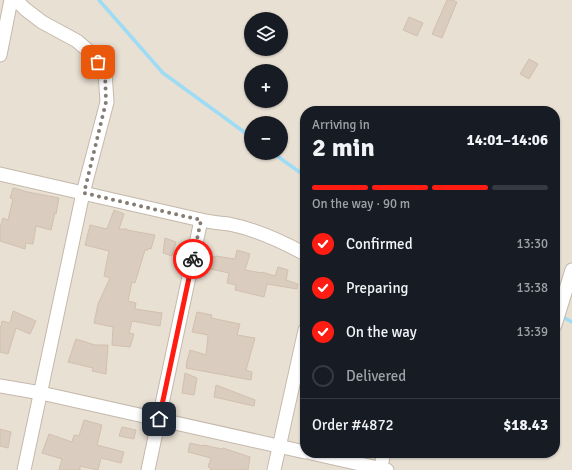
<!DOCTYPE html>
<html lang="en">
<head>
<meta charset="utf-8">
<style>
  body { margin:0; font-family:Signika,sans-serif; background:#20242c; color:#f1f3f6; height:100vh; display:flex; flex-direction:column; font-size:15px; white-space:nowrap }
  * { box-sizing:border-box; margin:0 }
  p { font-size:13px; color:#9ea1a6 }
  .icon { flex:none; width:22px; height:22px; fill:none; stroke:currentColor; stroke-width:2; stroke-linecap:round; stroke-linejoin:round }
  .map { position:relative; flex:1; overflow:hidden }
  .drawer { position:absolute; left:300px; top:106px; width:260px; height:352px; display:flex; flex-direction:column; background:#171b24; border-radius:16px; box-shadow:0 1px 3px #0004 }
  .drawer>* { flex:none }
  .controls { position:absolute; left:244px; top:12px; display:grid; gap:8px }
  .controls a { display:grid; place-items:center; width:44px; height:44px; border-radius:50%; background:#171b24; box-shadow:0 1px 3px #0004; font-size:20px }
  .pin { position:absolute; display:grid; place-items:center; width:34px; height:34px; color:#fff; margin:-17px; border-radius:8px; box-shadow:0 2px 6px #0006 }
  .courier { position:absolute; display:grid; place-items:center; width:40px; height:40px; margin:-20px; border:3px solid #ff1d13; border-radius:50%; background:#fff; color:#222; box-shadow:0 1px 5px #0007 }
  .head em { font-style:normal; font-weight:800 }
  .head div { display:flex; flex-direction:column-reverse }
  .head { display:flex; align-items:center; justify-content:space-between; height:68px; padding:0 12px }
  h1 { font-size:26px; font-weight:800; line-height:30px }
  .bar { display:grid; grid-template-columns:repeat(4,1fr); gap:6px 4px; align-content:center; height:48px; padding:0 12px }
  .bar i { height:5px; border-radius:3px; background:#363941 }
  .bar .on { background:#ff1d13 }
  .bar p { grid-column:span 4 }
  .line { display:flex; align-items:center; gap:10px; padding:0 12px; border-top:1px solid #363941 }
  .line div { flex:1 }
  ol { padding:0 12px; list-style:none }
  li { display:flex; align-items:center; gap:12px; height:44px }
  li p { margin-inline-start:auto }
  li .icon { padding:4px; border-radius:50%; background:#ff1d13; color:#fff; stroke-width:4 }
  li:last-child { color:#9ea1a6 }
  li i { width:22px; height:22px; border:2px solid #363941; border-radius:50% }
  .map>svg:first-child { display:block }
</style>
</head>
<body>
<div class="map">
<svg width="572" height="470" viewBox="0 0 572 470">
  <rect width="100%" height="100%" fill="#f4efe6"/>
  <path fill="#e9e0d4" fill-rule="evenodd" d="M0 0H572V470H0ZM251 19H281V49H251ZM251 71H281V101H251ZM305 111H555V453H305ZM251 123H281V153H251Z"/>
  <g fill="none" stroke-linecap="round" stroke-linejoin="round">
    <g stroke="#9edbf5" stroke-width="3.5">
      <path d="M99 0 163 73 251 137"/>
      <path d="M273 153 305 176"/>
      <path d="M561 316 572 322"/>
    </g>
  </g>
  <g fill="#daccbe" stroke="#d2c0ae">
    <path d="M447 0H452L457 2 442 38 432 34Z"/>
    <path d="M409 17 423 23 417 36 403 30Z"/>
    <path d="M529 59 538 64 529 79 520 74Z"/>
    <path d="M13 188 28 192 59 198 56 214 55 213 51 230 36 226 33 244 26 243 25 249 0 241V227L3 218 8 220 13 199 10 198Z"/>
    <path d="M114 210 124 214 119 229H127V230L155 235 151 249 148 248V250H145L135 283 132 282 128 301 136 303 135 309 162 313 160 326 132 321 129 333 134 334 130 347 112 345 113 327 94 323 98 304 110 278 104 276 109 251 85 245 90 225 107 229Z"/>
    <path d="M165 238 176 242 172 256 163 253Z"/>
    <path d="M237 250 250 254 245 270 262 273V272L275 276 278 267 288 270 286 280 298 284 297 289 267 284 264 297 235 290 236 285 227 283 229 273 206 268 208 256 216 257V256L235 259Z"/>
    <path d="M13 311 36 321 30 334 16 328 8 354 0 352V330L2 321 10 323Z"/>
    <path d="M197 312 212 315 211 318 240 324 237 335 255 338 246 370 252 372 251 380 186 368 187 365H186L190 350 206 355 208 335 192 332Z"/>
    <path d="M76 339 95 345H108L106 374 92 371 93 368 68 362Z"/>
    <path d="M185 373 197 378 194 395 182 393Z"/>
    <path d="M216 385 255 400 254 406 214 397Z"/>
    <path d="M84 420 102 425 97 445 124 452 121 463 101 458 98 470 80 466V470H59L62 459 42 453 49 434 72 442 74 435 79 436Z"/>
    <path d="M122 427 136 430 134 439 119 436Z"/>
    <path d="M0 429 11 432 8 448 0 446Z"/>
    <path d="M190 443 203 446V445L222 449 223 448 250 457 248 470H210L211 468 208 467 211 458 188 452Z"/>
  </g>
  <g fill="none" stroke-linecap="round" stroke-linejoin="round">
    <defs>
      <g id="street">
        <path d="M16 0 25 9 42 22 77 41 91 53 105 72 107 102 83 193 24 470"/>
        <path d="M0 55 11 0"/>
        <path d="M0 174 201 220C210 222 219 223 229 224 254 229 283 242 305 254"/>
        <path d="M555 325 572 270"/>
        <path d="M0 386 41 393 305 452"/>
        <path d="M311 453 387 470"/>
        <path d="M148 470 201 220"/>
        <path d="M274 470 305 330"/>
        <path d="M380 470 384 453"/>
      </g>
    </defs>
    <use href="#street" stroke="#c4b8ab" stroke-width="15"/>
    <use href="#street" stroke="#fff" stroke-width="13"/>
  </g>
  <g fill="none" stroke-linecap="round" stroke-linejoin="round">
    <path stroke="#847c73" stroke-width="4" stroke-dasharray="0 7.2" d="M98 62 105 72 106 102 84 193 201 220 193 259"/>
    <path stroke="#ff1d13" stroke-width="5" d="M159 419 193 259"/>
  </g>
</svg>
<div class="controls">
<a><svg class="icon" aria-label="layers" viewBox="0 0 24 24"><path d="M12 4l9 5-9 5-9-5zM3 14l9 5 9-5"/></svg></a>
<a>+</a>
<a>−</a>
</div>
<div class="pin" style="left:98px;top:62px;background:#ea580c"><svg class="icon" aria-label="bag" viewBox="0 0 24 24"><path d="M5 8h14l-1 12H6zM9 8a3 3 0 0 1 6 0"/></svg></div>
<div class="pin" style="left:159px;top:419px;background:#1f2937"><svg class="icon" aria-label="home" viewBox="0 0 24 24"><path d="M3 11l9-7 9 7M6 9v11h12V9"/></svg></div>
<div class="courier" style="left:193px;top:259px"><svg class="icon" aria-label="bike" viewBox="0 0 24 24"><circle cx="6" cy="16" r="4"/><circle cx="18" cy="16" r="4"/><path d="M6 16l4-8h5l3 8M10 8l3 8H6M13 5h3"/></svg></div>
<section class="drawer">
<div class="head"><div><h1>2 min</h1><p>Arriving in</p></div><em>14:01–14:06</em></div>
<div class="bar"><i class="on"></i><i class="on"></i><i class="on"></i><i></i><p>On the way · 90 m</p></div>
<ol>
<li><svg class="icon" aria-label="check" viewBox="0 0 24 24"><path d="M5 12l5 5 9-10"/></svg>Confirmed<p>13:30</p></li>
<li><svg class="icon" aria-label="check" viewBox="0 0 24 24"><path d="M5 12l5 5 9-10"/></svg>Preparing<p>13:38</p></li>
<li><svg class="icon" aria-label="check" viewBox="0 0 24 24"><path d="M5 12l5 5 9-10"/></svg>On the way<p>13:39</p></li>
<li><i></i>Delivered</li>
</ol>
<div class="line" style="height:52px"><div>Order #4872</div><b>$18.43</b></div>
</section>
</div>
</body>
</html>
